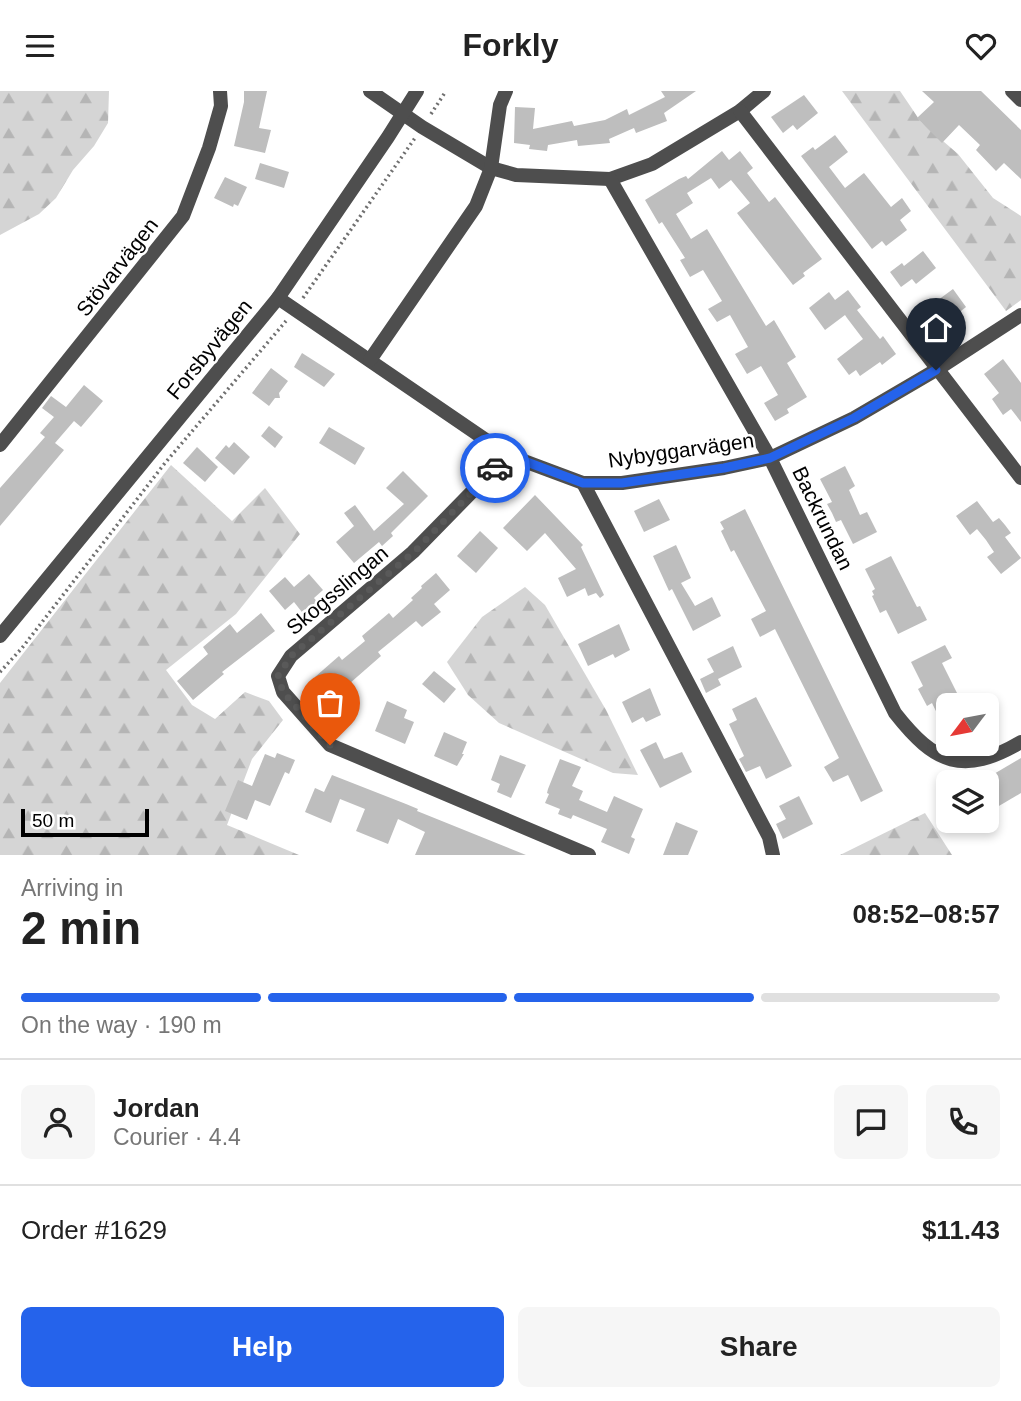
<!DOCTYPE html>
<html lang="en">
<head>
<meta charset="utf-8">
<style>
  body { margin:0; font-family:Arial,sans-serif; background:#f6f6f6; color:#222; height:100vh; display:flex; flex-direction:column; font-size:26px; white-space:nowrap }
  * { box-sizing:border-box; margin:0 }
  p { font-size:23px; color:#767676 }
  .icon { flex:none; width:38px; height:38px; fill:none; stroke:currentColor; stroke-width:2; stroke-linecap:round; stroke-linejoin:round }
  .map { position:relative; height:764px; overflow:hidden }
  .panel { display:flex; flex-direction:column; background:#fff; flex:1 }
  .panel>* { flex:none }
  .needle { width:46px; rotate:238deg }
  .tools { position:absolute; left:936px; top:602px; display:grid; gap:14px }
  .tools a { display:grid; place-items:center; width:63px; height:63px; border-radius:10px; background:#fff; box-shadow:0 4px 10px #0003; font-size:35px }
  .scale { position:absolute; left:21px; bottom:18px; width:128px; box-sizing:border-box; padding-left:7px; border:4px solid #000; border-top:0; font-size:19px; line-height:24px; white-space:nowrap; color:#000; -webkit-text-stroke:5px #fff; paint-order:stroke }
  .pin { position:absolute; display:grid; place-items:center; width:60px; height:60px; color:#fff; margin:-72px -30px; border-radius:50% 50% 50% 0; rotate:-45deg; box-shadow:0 0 7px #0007 }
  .pin .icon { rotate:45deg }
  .courier { position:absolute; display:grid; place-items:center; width:70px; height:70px; margin:-35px; border:5px solid #2563eb; border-radius:50%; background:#fff; color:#222; box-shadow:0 2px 9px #0007 }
  .summary em { font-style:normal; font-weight:600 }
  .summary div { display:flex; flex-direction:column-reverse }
  .summary { display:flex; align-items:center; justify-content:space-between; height:119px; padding:0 21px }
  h1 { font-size:46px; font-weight:600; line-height:52px }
  .bar { display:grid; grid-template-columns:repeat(4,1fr); gap:10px 7px; align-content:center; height:84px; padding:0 21px }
  .bar i { height:9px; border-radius:5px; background:#e0e0e0 }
  .bar .active { background:#2563eb }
  .bar p { grid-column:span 4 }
  .line { display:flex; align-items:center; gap:18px; padding:0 21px; border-top:2px solid #e0e0e0 }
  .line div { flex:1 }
  .round { display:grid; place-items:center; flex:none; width:74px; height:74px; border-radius:10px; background:#f6f6f6 }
  .primary-button { display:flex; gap:14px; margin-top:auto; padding:14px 21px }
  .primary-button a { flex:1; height:80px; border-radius:10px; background:#2563eb; color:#fff; font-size:28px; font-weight:600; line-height:80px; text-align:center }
  .primary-button a+a { background:#f6f6f6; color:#222 }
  header { display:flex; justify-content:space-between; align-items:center; height:91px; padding:0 21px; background:#fff; font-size:32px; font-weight:600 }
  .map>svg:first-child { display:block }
</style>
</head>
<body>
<header><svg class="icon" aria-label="menu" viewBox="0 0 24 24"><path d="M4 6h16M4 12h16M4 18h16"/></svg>Forkly<svg class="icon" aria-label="heart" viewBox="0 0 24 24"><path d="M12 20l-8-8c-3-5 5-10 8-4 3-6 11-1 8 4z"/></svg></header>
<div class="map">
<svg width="1021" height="764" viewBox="0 0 1021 764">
  <defs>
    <pattern id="forest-firs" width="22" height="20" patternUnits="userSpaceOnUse" patternTransform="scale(1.75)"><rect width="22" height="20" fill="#d5d5d5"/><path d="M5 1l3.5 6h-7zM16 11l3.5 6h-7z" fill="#b5b5b5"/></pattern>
  </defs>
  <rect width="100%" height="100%" fill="#fff"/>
  <g fill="url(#forest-firs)">
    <path d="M0 0H109L108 32 94 55 73 79 56 107 39 123 0 144Z"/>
    <path d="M842 0H900L921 31 958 63 993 107 1021 125V209L1006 220Z"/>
    <path d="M171 374 232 430 265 397 300 443 236 523 166 579 192 614 215 628 245 601 269 610 283 629 252 668 227 734 299 764H0V592Z"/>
    <path d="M525 496 545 514 606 619 638 684 613 682 499 632 468 604 447 571 482 526Z"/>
    <path d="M925 722 952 764H840Z"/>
  </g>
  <g fill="#bebebe">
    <path d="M244 0H267L259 37 271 39 265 62 234 55 244 11Z"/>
    <path d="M661 0H696L664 22 667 30 636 42 634 37 609 48 610 52 578 55 577 49 548 54 547 60 529 58 530 54 514 52 515 16 535 17 533 38 572 30 574 35 605 29 627 18 629 24 665 6Z"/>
    <path d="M922 0H981L1021 39V88L1004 72 996 80 976 59 980 54 959 34 942 52 917 27 934 11Z"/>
    <path d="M804 4 818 22 797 39 793 34 783 42 771 26Z"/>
    <path d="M835 44 848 61 829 76 845 97 864 82 891 116 902 107 911 120 900 129 907 139 886 155 882 150 872 158 801 65 813 56 815 59Z"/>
    <path d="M722 60 729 69 740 60 753 77 747 82 769 111 775 106 822 168 803 182 805 185 793 194 737 122 750 112 731 89 719 98 711 87 687 102 693 112 676 123 691 148 707 138 766 235 774 229 796 266 787 272 807 306 787 318 789 322 775 330 764 312 778 304 761 275 747 283 735 263 748 256 730 224 717 231 708 218 722 210 703 179 690 186 680 169 685 167 662 131 659 133 645 109 679 88 686 85 688 88Z"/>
    <path d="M260 72 289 81 284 97 255 88Z"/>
    <path d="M225 86 247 96 238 115 234 113 233 116 214 107Z"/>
    <path d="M923 160 936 177 916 193 912 188 901 196 890 181 902 172 904 175Z"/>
    <path d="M953 198 966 216 946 232 942 226 931 234 919 219 931 210 934 212Z"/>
    <path d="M848 199 861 216 857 219 880 248 883 245 896 263 882 274 880 271 860 285 856 279 849 284 837 268 863 248 847 227 845 224 825 239 809 217 829 201 835 209Z"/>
    <path d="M302 262 335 283 324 296 294 276Z"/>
    <path d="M1003 268 1021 292V331L1011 318 1003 324 992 308 999 302 984 283Z"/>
    <path d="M271 277 288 290 279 302 280 307H275L269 315 252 302Z"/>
    <path d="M84 294 103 310 81 336 74 330 55 352 64 359 0 435V397L45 346 40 342 54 326 42 317 51 305 66 316Z"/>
    <path d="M269 335 283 346 275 357 261 345Z"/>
    <path d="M329 336 365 357 355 374 319 352Z"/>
    <path d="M234 351 250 366 234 384 215 367 226 354 229 357Z"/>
    <path d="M197 356 218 376 205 391 183 372Z"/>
    <path d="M845 375 855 395 849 399 860 424 867 421 877 441 853 453 841 429 836 431 832 422 827 413 832 411 820 388Z"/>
    <path d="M403 380 428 405 391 442 393 445 382 455 379 451 354 472 336 451 354 435 344 422 355 414 374 440 404 413 386 397Z"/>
    <path d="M535 404 583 454 581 456 604 504 600 507 596 502 588 505 585 497 567 506 558 487 576 478 545 442 527 460 503 437Z"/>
    <path d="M659 408 670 429 644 441 634 420Z"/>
    <path d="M977 410 993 431 999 427 1005 434 1011 442 1005 446 1021 467 1001 483 987 466 994 461 986 449 977 438 970 444 956 425Z"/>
    <path d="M745 418 883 700 861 711 848 684 833 691 824 676 839 667 775 538 760 546 751 528 766 520 734 459 731 461 721 440 724 438 720 431Z"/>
    <path d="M480 440 498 457 476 482 457 465Z"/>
    <path d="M676 454 691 487 681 492 695 515 712 506 721 525 693 540 672 498 669 500 653 465Z"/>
    <path d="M891 465 917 516 920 515 927 529 898 543 886 519 880 522 872 505 874 504 872 500 875 498 865 478Z"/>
    <path d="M436 482 450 499 434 513 441 521 422 536 416 530 378 561 381 565 326 613 314 598 320 592 315 586 339 565 342 569 365 550 362 545 389 522 393 527 413 509 411 507 422 497 421 495Z"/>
    <path d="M309 483 323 499 314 507 319 513 305 525 294 511 285 519 269 500 285 486 294 496Z"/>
    <path d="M261 522 275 540 222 581 224 583 193 609 177 590 208 563 203 556 230 533 237 542Z"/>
    <path d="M619 533 630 559 615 567 613 563 588 575 578 553Z"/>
    <path d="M945 554 952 567 942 572 963 614H948V645L932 612 927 615 918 598 923 595 911 571Z"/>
    <path d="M733 555 742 576 718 588 721 594 706 602 700 588 714 581 707 568Z"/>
    <path d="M434 580 456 598 444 612 422 593Z"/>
    <path d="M650 597 661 624 646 631 643 626 632 632 622 611Z"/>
    <path d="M756 606 792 675 766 688 760 675 746 681 739 668 744 665 729 633 737 629 732 618Z"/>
    <path d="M387 610 407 619 404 627 414 631 405 653 375 640Z"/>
    <path d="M444 641 467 651 462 663H464L457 675 434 665Z"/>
    <path d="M656 651 664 668 682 661 692 681 660 697 640 659Z"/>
    <path d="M277 662 295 669 289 683 285 681 270 715 255 709 247 729 225 720 238 689 252 695 265 663 275 667Z"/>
    <path d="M500 664 526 674 511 707 497 701 500 693 491 689Z"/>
    <path d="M1021 667V702L987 722V687Z"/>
    <path d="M560 668 581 676 572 695 583 700 579 709 607 721 614 705 643 718 631 746 635 748 629 763 601 751 607 738 573 724 571 728 558 723 560 718 545 712 549 703 547 702 548 698Z"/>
    <path d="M332 684 406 713 418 718 417 720 526 764H415L425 741 398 728 388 753 356 740 365 718 340 708 331 732 305 721 315 697 324 701Z"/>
    <path d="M799 705 813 733 783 748 776 733 786 728 779 715Z"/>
    <path d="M676 731 698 740 688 764H663Z"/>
  </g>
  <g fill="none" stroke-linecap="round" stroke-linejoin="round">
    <g stroke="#707070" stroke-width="3.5" stroke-dasharray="2 3.5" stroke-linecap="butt">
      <path d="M431 23 446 0"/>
      <path d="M303 207 415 47"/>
      <path d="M0 581 22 557 165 372 286 230"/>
    </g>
    <g stroke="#4e4e4e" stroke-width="14">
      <path d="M370 0 422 36 491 77 516 84 610 88 652 73 740 20 764 0"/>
      <path d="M1012 0 1021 9"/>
      <path d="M740 20 1021 387"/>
      <path d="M610 88 770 367 895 622C935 673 963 685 1021 651"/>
      <path d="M278 207 508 364 583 392H622L724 377 770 367 854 327 936 279 1021 224"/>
      <path d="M370 269 476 115 491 77 500 14 506 0"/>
      <path d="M0 354 183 125 209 57 221 15 220 0"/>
      <path d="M508 364 413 461 291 565 278 585 283 601 330 654 589 764"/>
      <path d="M583 392 769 746 773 764"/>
    </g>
    <path stroke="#4e4e4e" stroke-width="14" d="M0 545 278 207 388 46 417 0"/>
  </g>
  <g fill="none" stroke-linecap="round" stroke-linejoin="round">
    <path stroke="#595959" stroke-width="7" stroke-dasharray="0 12.6" d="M330 654 283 601 278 585 291 565 414 461 495 377"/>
    <path stroke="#2563eb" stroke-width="9" d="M495 377 508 364 583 392H622L724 377 770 367 854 327 936 279"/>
  </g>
  <g text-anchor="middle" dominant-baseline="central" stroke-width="5" stroke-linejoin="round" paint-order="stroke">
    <g font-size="21" fill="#000" stroke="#fff">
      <text transform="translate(117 176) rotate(-52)">Stövarvägen</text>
      <text transform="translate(209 258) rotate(-51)">Forsbyvägen</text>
      <text transform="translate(681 359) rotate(-8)">Nybyggarvägen</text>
      <text transform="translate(823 427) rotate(64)">Backrundan</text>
      <text transform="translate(337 499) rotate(-40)">Skogsslingan</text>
    </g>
  </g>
</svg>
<div class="tools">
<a><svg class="needle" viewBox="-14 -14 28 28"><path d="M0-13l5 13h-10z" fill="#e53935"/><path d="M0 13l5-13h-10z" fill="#767676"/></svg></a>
<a><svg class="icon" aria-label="layers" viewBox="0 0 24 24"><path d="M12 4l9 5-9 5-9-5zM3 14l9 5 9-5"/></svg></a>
</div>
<div class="scale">50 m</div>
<div class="pin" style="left:330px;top:654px;background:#ea580c"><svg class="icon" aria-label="bag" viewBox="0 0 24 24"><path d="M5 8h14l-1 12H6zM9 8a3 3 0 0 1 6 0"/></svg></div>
<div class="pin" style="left:936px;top:279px;background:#1f2937"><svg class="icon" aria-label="home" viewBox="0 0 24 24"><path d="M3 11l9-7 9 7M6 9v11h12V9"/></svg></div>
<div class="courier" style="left:495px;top:377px"><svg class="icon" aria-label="car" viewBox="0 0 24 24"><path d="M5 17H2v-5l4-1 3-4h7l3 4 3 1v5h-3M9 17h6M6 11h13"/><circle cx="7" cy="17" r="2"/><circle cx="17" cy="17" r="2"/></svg></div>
</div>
<section class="panel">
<div class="summary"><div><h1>2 min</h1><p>Arriving in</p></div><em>08:52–08:57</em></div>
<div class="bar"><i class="active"></i><i class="active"></i><i class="active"></i><i></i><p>On the way · 190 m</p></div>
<div class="line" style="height:126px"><a class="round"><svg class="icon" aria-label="person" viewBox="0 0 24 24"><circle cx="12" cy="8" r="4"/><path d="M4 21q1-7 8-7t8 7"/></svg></a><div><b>Jordan</b><p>Courier · 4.4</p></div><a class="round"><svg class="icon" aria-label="chat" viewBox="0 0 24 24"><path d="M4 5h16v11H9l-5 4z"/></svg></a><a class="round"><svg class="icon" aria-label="phone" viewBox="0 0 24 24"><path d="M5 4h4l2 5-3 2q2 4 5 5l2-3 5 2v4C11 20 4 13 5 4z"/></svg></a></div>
<div class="line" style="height:91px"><div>Order #1629</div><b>$11.43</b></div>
<div class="primary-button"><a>Help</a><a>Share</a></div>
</section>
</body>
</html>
